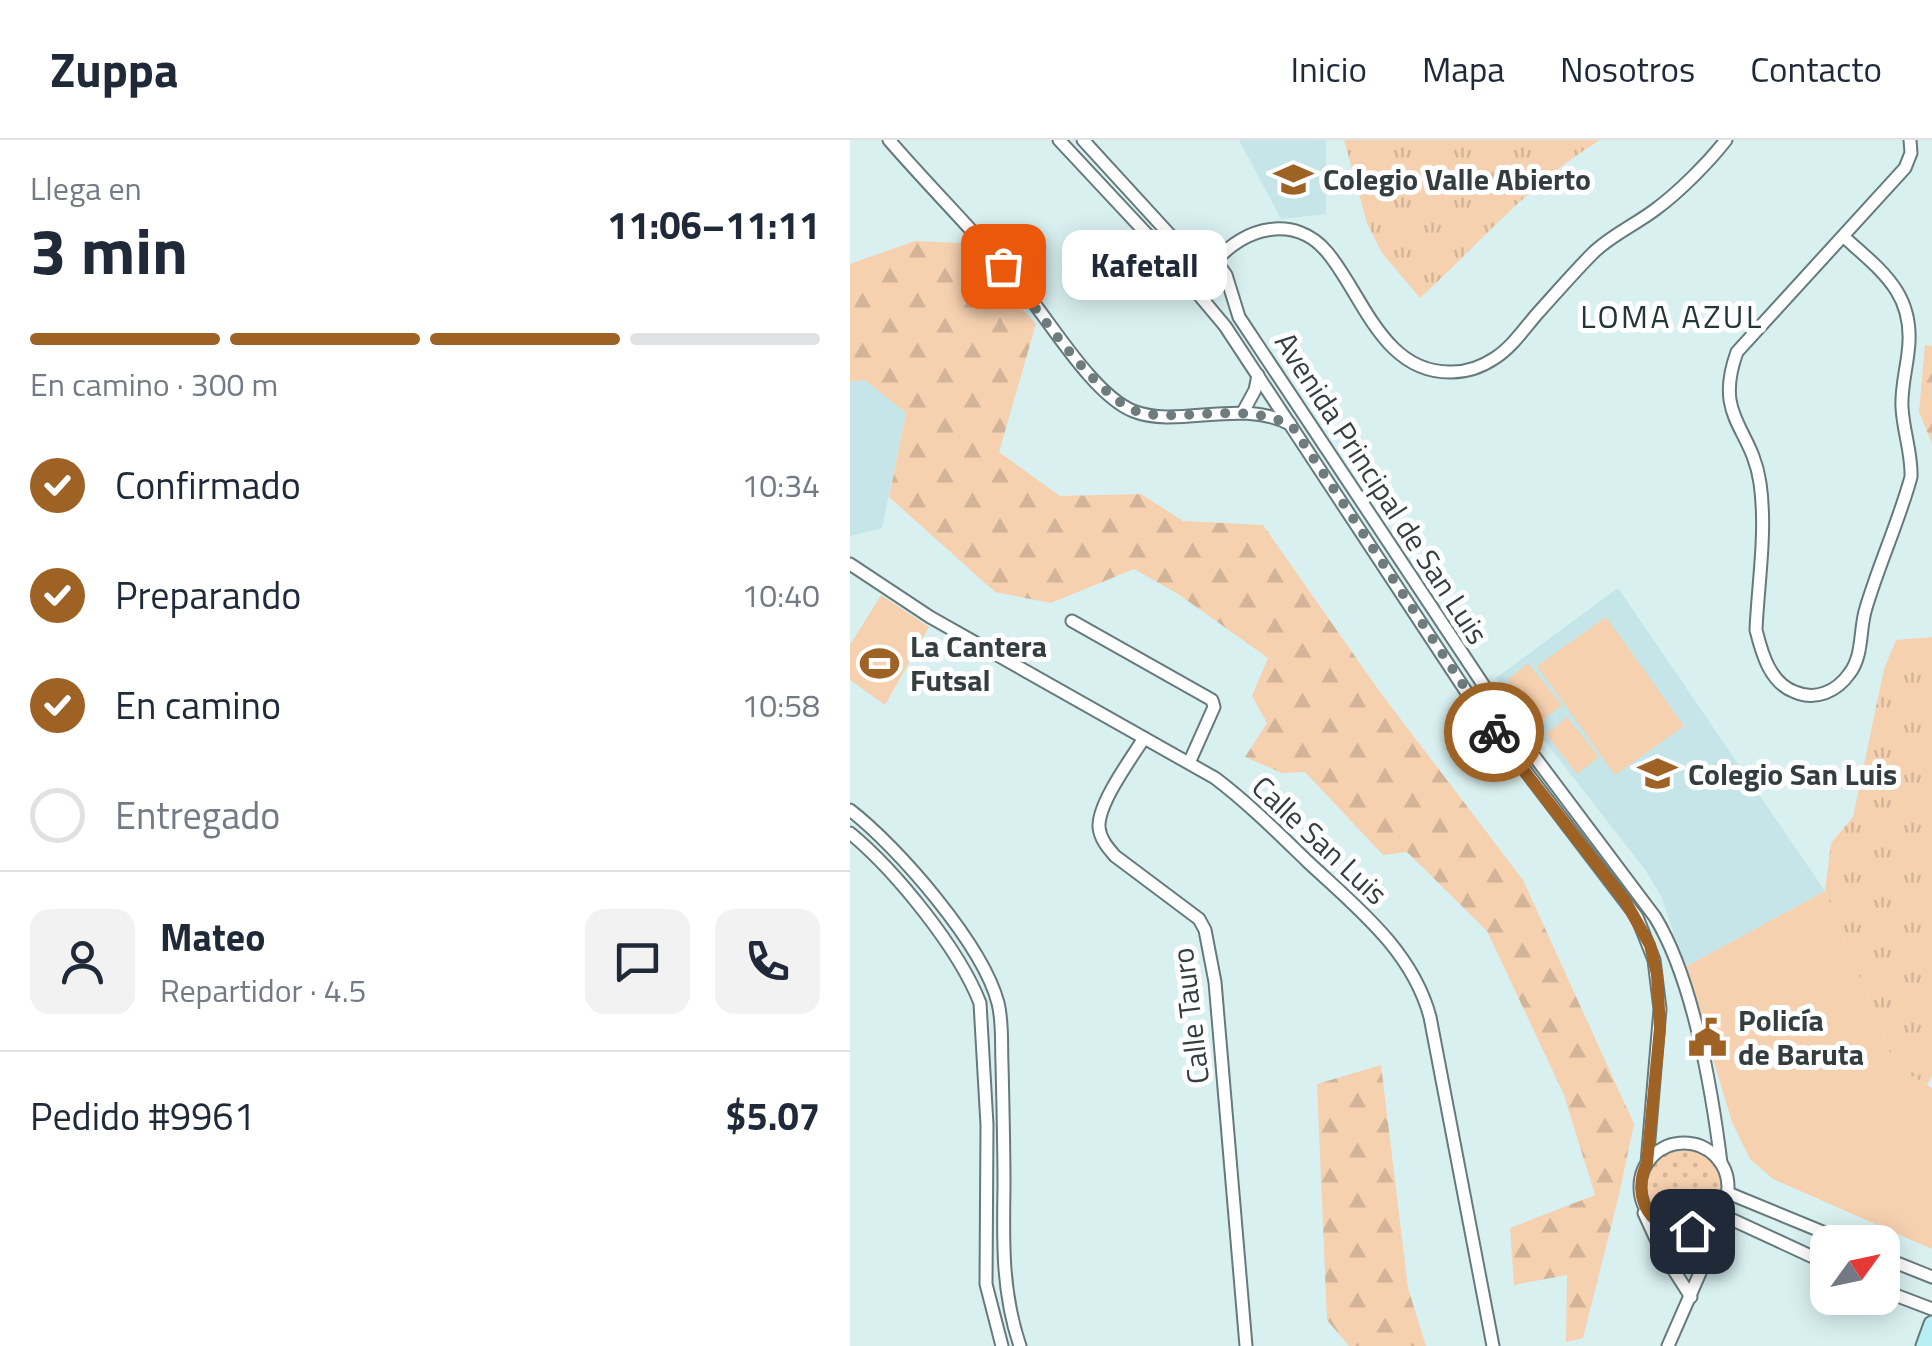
<!DOCTYPE html>
<html lang="es">
<head>
<meta charset="utf-8">
<style>
  body { margin:0; font-family:"Titillium Web",sans-serif; background:#f2f2f3; color:#1f2937; height:100vh; display:flex; flex-direction:column; font-size:38px; white-space:nowrap }
  * { box-sizing:border-box; margin:0 }
  p { font-size:32px; color:#747a83 }
  .icon { flex:none; width:55px; height:55px; fill:none; stroke:currentColor; stroke-width:2; stroke-linecap:round; stroke-linejoin:round }
  .map { position:relative; flex:1; overflow:hidden }
  .details { display:flex; flex-direction:column; background:#fff; width:850px }
  .details>* { flex:none }
  .needle { width:65px; rotate:57deg }
  .fabs { position:absolute; left:960px; top:1085px; display:grid; gap:20px }
  .fabs a { display:grid; place-items:center; width:90px; height:90px; border-radius:20px; background:#fff; box-shadow:0 5px 25px #0003; font-size:50px }
  .pin { position:absolute; display:grid; place-items:center; width:85px; height:85px; color:#fff; margin:-42px; border-radius:20px; box-shadow:0 5px 15px #0006 }
  .courier { position:absolute; display:grid; place-items:center; width:100px; height:100px; margin:-50px; border:8px solid #9d6224; border-radius:50%; background:#fff; color:#222; box-shadow:0 2px 12px #0007 }
  .bubble { position:absolute; height:70px; border-radius:20px; background:#fff; box-shadow:0 5px 25px #0003; font-size:32px; font-weight:700; line-height:70px; text-align:center }
  .summary em { font-style:normal; font-weight:700 }
  .summary div { display:flex; flex-direction:column-reverse }
  .summary { display:flex; align-items:center; justify-content:space-between; height:170px; padding:0 30px }
  h1 { font-size:65px; font-weight:700; line-height:75px }
  .bar { display:grid; grid-template-columns:repeat(4,1fr); gap:15px 10px; align-content:center; height:120px; padding:0 30px }
  .bar i { height:12px; border-radius:8px; background:#e0e1e3 }
  .bar .on { background:#9d6224 }
  .bar p { grid-column:span 4 }
  .line { display:flex; align-items:center; gap:25px; padding:0 30px; border-top:2px solid #e0e1e3 }
  .line div { flex:1 }
  .round { display:grid; place-items:center; flex:none; width:105px; height:105px; border-radius:20px; background:#f2f2f3 }
  ol { padding:0 30px; list-style:none }
  li { display:flex; align-items:center; gap:30px; height:110px }
  li p { margin-inline-start:auto }
  li .icon { padding:10px; border-radius:50%; background:#9d6224; color:#fff; stroke-width:4 }
  li:last-child { color:#747a83 }
  li i { width:55px; height:55px; border:5px solid #e0e1e3; border-radius:50% }
  header { display:flex; align-items:center; gap:60px; box-sizing:border-box; height:140px; padding:0 50px; background:#fff; border-bottom:2px solid #e0e1e3 }
  header strong { font-size:48px }
  nav { display:flex; gap:55px; margin-inline-start:auto; font-size:35px }
  main { display:flex; flex:1; min-height:0 }
  .map>svg:first-child { display:block }
</style>
</head>
<body>
<header>
<strong>Zuppa</strong>
<nav><a>Inicio</a><a>Mapa</a><a>Nosotros</a><a>Contacto</a></nav>
</header>
<main>
<section class="details">
<div class="summary"><div><h1>3 min</h1><p>Llega en</p></div><em>11:06–11:11</em></div>
<div class="bar"><i class="on"></i><i class="on"></i><i class="on"></i><i></i><p>En camino · 300 m</p></div>
<ol>
<li><svg class="icon" aria-label="check" viewBox="0 0 24 24"><path d="M5 12l5 5 9-10"/></svg>Confirmado<p>10:34</p></li>
<li><svg class="icon" aria-label="check" viewBox="0 0 24 24"><path d="M5 12l5 5 9-10"/></svg>Preparando<p>10:40</p></li>
<li><svg class="icon" aria-label="check" viewBox="0 0 24 24"><path d="M5 12l5 5 9-10"/></svg>En camino<p>10:58</p></li>
<li><i></i>Entregado</li>
</ol>
<div class="line" style="height:180px"><a class="round"><svg class="icon" aria-label="person" viewBox="0 0 24 24"><circle cx="12" cy="8" r="4"/><path d="M4 21q1-7 8-7t8 7"/></svg></a><div><b>Mateo</b><p>Repartidor · 4.5</p></div><a class="round"><svg class="icon" aria-label="chat" viewBox="0 0 24 24"><path d="M4 5h16v11H9l-5 4z"/></svg></a><a class="round"><svg class="icon" aria-label="phone" viewBox="0 0 24 24"><path d="M5 4h4l2 5-3 2q2 4 5 5l2-3 5 2v4C11 20 4 13 5 4z"/></svg></a></div>
<div class="line" style="height:130px"><div>Pedido #9961</div><b>$5.07</b></div>
</section>
<div class="map">
<svg width="1082" height="1206" viewBox="0 0 1082 1206">
  <defs>
    <pattern id="grass-tufts" width="24" height="20" patternUnits="userSpaceOnUse" patternTransform="scale(2.5)"><rect width="24" height="20" fill="#f6d1b0"/><path d="M3 7l-1-3M5 7V3M7 7l1-3M15 17l-1-3M17 17v-4M19 17l1-3" fill="none" stroke="#d4b498"/></pattern>
    <pattern id="forest-firs" width="22" height="20" patternUnits="userSpaceOnUse" patternTransform="scale(2.5)"><rect width="22" height="20" fill="#f6d1b0"/><path d="M5 1l3.5 6h-7zM16 11l3.5 6h-7z" fill="#d4b498"/></pattern>
    <pattern id="park-dots" width="8" height="8" patternUnits="userSpaceOnUse" patternTransform="scale(2.5)"><rect width="8" height="8" fill="#f6d1b0"/><path d="M2 2h.1M6 6h.1" fill="none" stroke="#d4b498" stroke-width="1.8" stroke-linecap="round"/></pattern>
  </defs>
  <rect width="100%" height="100%" fill="#d9f0f1"/>
  <g fill="#c5e5e8">
    <path d="M389 0H476V74L431 79Z"/>
    <path d="M15 239 56 273 32 388 0 396V242Z"/>
    <path d="M768 448 975 751 835 827 812 758 796 731 646 538Z"/>
  </g>
  <g fill="url(#grass-tufts)">
    <path d="M494 0H750C681 42 629 104 570 158L532 113 517 83Z"/>
    <path d="M1082 497V935L1077 945 1046 927 975 751 981 703 1003 677 1034 529 1046 500Z"/>
  </g>
  <g fill="url(#forest-firs)">
    <path d="M65 101 112 103 186 184 149 312 210 356 291 354 333 381 413 385 530 552 673 740 784 984 768 1059 733 1198 716 1202 717 1135 664 1145 660 1088 745 1055 714 955 637 791 557 712 533 715 455 632 432 633 395 617 417 583 402 556 418 518 328 454 284 429 201 463 145 452 39 357 56 273 15 240 0 242V124Z"/>
    <path d="M1075 205 1082 206V304L1069 272Z"/>
    <path d="M531 925 558 1148 576 1206H499L477 1180 467 944Z"/>
  </g>
  <circle fill="url(#park-dots)" cx="834" cy="1047" r="44"/>
  <g fill="#f6d1b0">
    <path d="M31 455 79 487 35 565 0 540V505Z"/>
    <path d="M756 477 834 586 765 635 687 526Z"/>
    <path d="M678 523 712 565 691 582 657 540Z"/>
    <path d="M717 577 749 617 727 634 696 594Z"/>
    <path d="M975 751 1046 927 1082 948V1109L923 1039 900 1019 882 982 835 827Z"/>
  </g>
  <g fill="none" stroke-linecap="round" stroke-linejoin="round">
    <defs>
      <g id="street">
        <path d="M39 0C84 52 133 100 176 153 203 186 244 255 283 271 328 289 390 258 440 284"/>
        <path d="M209 0 308 106 375 186 623 562 787 777 804 820 810 869 797 1023"/>
        <path d="M233 0 331 107 366 121 376 135 389 177 654 576 805 777C843 839 862 950 871 1023"/>
        <path d="M994 97C1033 132 1066 155 1058 213 1056 231 1051 249 1052 267 1053 291 1062 313 1061 337 1049 381 1029 424 1016 468 1009 489 1014 515 999 534 987 551 966 561 945 552 920 543 912 514 906 490 908 443 917 391 910 343 902 287 863 278 887 212L1055 28 1061 13 1060 0"/>
        <path d="M366 121C394 87 445 74 477 112 513 155 533 234 602 232 617 232 633 226 645 218 662 207 674 189 687 174 706 153 724 132 744 112 763 94 785 85 806 69 829 52 858 23 876 0"/>
        <path d="M393 272 405 250 408 235"/>
        <path d="M0 424 80 477 365 638C398 663 427 692 457 721 506 767 562 810 580 877L643 1206"/>
        <path d="M222 481 362 560 364 567 339 623"/>
        <path d="M294 598C281 619 248 663 249 687 250 699 258 708 265 716L349 779 355 790 365 842 396 1206"/>
        <path d="M0 670C48 707 133 805 148 863 153 883 151 904 152 924 153 965 154 1006 154 1047 153 1103 152 1153 170 1206"/>
        <path d="M0 693C46 731 109 809 130 863L137 985 136 1144 152 1206"/>
        <circle cx="834" cy="1047" r="44"/>
        <path d="M878 1053 997 1102"/>
        <path d="M794 1073 811 1110 841 1157"/>
        <path d="M870 1074 978 1124"/>
        <path d="M1032 1117 1082 1137"/>
        <path d="M1032 1150 1082 1169"/>
        <path d="M818 1206 863 1103 865 1079"/>
      </g>
      <path id="secondary" d="M1074 1206 1082 1184"/>
    </defs>
    <use href="#street" stroke="#667a7c" stroke-width="15"/>
    <use href="#secondary" stroke="#667a7c" stroke-width="19"/>
    <use href="#street" stroke="#fff" stroke-width="11"/>
    <use href="#secondary" stroke="#b8eff2" stroke-width="15"/>
  </g>
  <g fill="none" stroke-linecap="round" stroke-linejoin="round">
    <path stroke="#6e7c7d" stroke-width="10" stroke-dasharray="0 18" d="M153 126C184 162 251 269 297 274 346 280 396 262 442 286L644 592"/>
    <path stroke="#9d6224" stroke-width="12" d="M644 592 775 761 800 805 807 834 810 888 797 1023C780 1058 802 1094 842 1091"/>
  </g>
  <defs>
    <symbol id="school-bare" viewBox="-9 -9 18 18"><path d="M0-5L7-2L0 1L-7-2ZM-4 1L0 2.5L4 1V4Q0 6-4 4Z" fill="#9d6224" stroke="#fff" stroke-width="2.5" paint-order="stroke"/></symbol>
    <symbol id="stadium-bare" viewBox="-9 -9 18 18"><path d="M0-5a6.5 5 0 1 0 0 10a6.5 5 0 1 0 0-10ZM-3.5-1.8h7v3.6h-7Z" fill="#9d6224" stroke="#fff" stroke-width="2.5" paint-order="stroke"/></symbol>
    <symbol id="civic-bare" viewBox="-9 -9 18 18"><path d="M-.6-6.5H3V-4.5H.6V-3L4-1V1h2V6H-6V1h2V-1L-.6-3ZM-1.2 2.5V6h2.4V2.5Z" fill="#9d6224" stroke="#fff" stroke-width="2.5" paint-order="stroke"/></symbol>
  </defs>
  <g fill-rule="evenodd">
    <use href="#school-bare" x="416" y="12" width="55" height="55"/>
    <use href="#stadium-bare" x="2" y="496" width="55" height="55"/>
    <use href="#school-bare" x="780" y="606" width="55" height="55"/>
    <use href="#civic-bare" x="830" y="870" width="55" height="55"/>
  </g>
  <g text-anchor="middle" dominant-baseline="central" stroke-width="10" stroke-linejoin="round" paint-order="stroke">
    <g font-size="30" font-weight="bold" fill="#353e3f" stroke="#fff" text-anchor="start">
      <text x="473" y="39">Colegio Valle Abierto</text>
      <text x="60" y="506">La Cantera<tspan x="60" dy="34">Futsal</tspan></text>
      <text x="838" y="634">Colegio San Luis</text>
      <text x="888" y="880">Policía<tspan x="888" dy="34">de Baruta</tspan></text>
    </g>
    <g font-size="30" fill="#353e3f" stroke="#fff">
      <text transform="translate(532 348) rotate(57)">Avenida Principal de San Luis</text>
      <text transform="translate(470 700) rotate(43)">Calle San Luis</text>
      <text transform="translate(340 876) rotate(-97)">Calle Tauro</text>
    </g>
    <g font-size="32" letter-spacing="2.5" fill="#243637" stroke="#fff">
      <text x="822" y="176">LOMA AZUL</text>
    </g>
  </g>
</svg>
<div class="fabs">
<a><svg class="needle" viewBox="-14 -14 28 28"><path d="M0-13l5 13h-10z" fill="#e53935"/><path d="M0 13l5-13h-10z" fill="#747a83"/></svg></a>
</div>
<div class="pin" style="left:153px;top:126px;background:#ea580c"><svg class="icon" aria-label="bag" viewBox="0 0 24 24"><path d="M5 8h14l-1 12H6zM9 8a3 3 0 0 1 6 0"/></svg></div>
<div class="pin" style="left:842px;top:1091px;background:#1f2937"><svg class="icon" aria-label="home" viewBox="0 0 24 24"><path d="M3 11l9-7 9 7M6 9v11h12V9"/></svg></div>
<div class="courier" style="left:644px;top:592px"><svg class="icon" aria-label="bike" viewBox="0 0 24 24"><circle cx="6" cy="16" r="4"/><circle cx="18" cy="16" r="4"/><path d="M6 16l4-8h5l3 8M10 8l3 8H6M13 5h3"/></svg></div>
<div class="bubble" style="left:212px;top:90px;width:165px">Kafetall</div>
</div>
</main>
</body>
</html>
